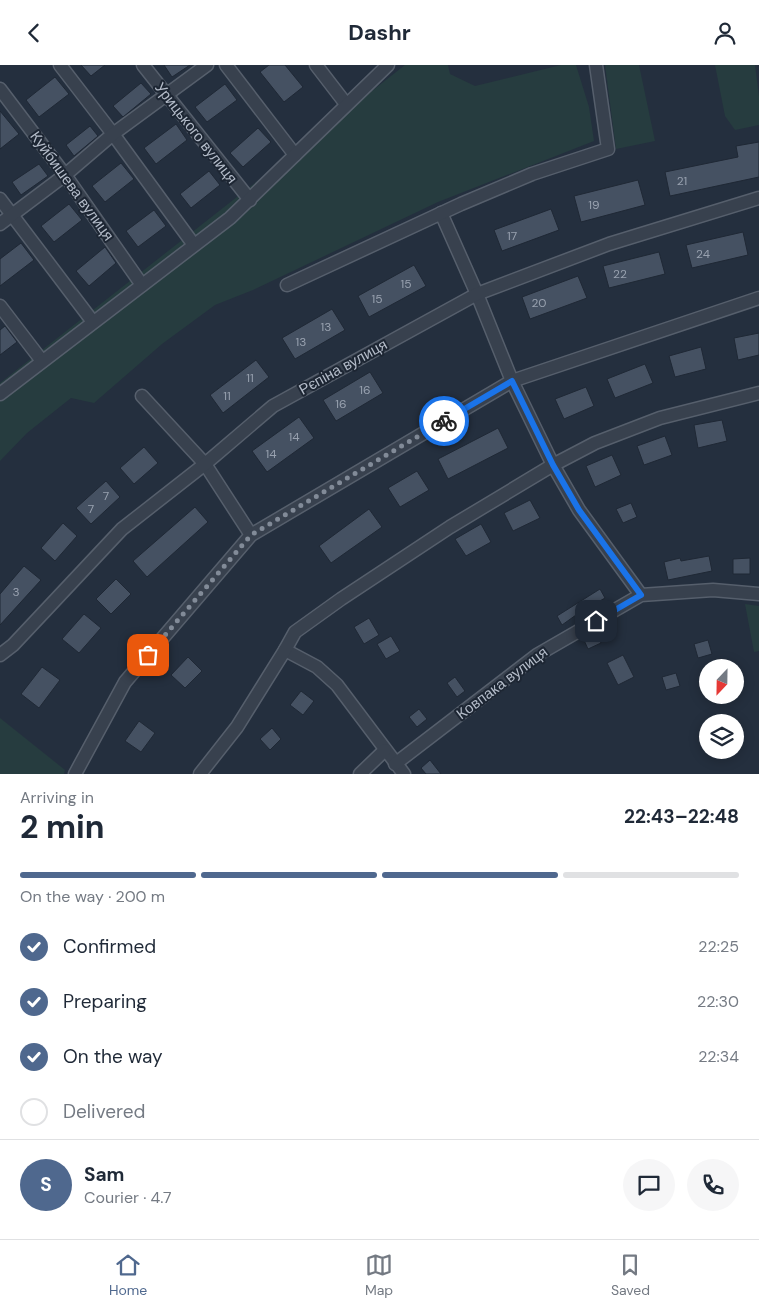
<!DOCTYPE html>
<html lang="en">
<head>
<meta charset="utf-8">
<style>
  body { margin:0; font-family:"DM Sans",sans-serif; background:#f6f6f7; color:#1f2937; height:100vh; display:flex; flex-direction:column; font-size:19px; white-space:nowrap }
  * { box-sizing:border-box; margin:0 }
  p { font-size:16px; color:#747a83 }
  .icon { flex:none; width:28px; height:28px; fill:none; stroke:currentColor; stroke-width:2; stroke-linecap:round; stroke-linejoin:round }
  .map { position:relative; height:709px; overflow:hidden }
  .side { display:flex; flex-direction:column; background:#fff; flex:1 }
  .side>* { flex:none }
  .needle { width:32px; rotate:202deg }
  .fabs { position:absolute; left:699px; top:594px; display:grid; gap:10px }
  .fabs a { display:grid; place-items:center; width:45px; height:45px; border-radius:50%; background:#fff; box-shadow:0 2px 12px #0003; font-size:25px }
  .pin { position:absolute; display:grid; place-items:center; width:42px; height:42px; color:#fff; margin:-21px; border-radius:10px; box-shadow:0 2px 8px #0006 }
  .courier { position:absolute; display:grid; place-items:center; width:50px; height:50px; margin:-25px; border:4px solid #1a73e8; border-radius:50%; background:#fff; color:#222; box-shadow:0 1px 6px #0007 }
  .head em { font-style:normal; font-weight:700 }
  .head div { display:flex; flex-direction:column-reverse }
  .head { display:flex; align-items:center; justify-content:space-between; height:85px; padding:0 20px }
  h1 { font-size:32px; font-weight:700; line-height:38px }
  .bar { display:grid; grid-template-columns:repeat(4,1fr); gap:8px 5px; align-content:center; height:60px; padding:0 20px }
  .bar i { height:6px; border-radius:4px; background:#e0e1e3 }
  .bar .current { background:#4f688e }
  .bar p { grid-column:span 4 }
  .line { display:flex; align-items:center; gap:12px; padding:0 20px; border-top:1px solid #e0e1e3 }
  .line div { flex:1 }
  .round { display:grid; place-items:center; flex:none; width:52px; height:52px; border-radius:26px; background:#f6f6f7 }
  ol { padding:0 20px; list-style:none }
  li { display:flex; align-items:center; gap:15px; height:55px }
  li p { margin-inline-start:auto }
  li .icon { padding:5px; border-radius:50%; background:#4f688e; color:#fff; stroke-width:4 }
  li:last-child { color:#747a83 }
  li i { width:28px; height:28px; border:2px solid #e0e1e3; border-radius:50% }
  header { display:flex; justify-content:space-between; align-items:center; height:65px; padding:0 20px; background:#fff; font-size:22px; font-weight:700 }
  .menu { display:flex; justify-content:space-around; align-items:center; height:70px; border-top:1px solid #e0e1e3; background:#fff; font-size:14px; color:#747a83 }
  .menu a { display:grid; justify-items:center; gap:2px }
  .menu .current { color:#4f688e }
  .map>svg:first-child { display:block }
</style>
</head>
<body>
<header><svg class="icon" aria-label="back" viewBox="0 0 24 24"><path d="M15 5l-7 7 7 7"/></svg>Dashr<svg class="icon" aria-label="person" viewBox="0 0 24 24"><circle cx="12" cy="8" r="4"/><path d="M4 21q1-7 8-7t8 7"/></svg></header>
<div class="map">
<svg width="759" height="709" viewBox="0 0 759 709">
  <rect width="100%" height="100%" fill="#242f3e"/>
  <g fill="#263c3f">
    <path d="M405 0H448L450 9 475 21 561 0H576L589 42 594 76 438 137 253 225 215 240 162 279 94 338 71 333 27 368 0 396V318Z"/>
    <path d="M605 0H639L655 76 616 84Z"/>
    <path d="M715 0H755L759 31V60L735 65 725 51Z"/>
    <path d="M745 539 759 541V586L754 587Z"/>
    <path d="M0 653 65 705 64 709H0Z"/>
  </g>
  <g fill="#455162" stroke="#1f2835">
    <path d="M81 0H105L91 11Z"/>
    <path d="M164 0H190L172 12Z"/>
    <path d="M269 0H285L303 22 284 37 260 7Z"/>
    <path d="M55 12 69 29 39 52 26 35Z"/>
    <path d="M141 18 151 29 123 52 113 41Z"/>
    <path d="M225 19 237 35 207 57 195 42Z"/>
    <path d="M0 46 19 69 0 84Z"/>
    <path d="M176 59 187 75 156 99 144 83Z"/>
    <path d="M90 61 98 71 74 91 66 80Z"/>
    <path d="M258 63 271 77 243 102 230 88Z"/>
    <path d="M759 77V112L670 131 665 107 738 92 736 81Z"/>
    <path d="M121 98 134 114 105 137 92 121Z"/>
    <path d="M39 99 48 111 21 130 12 117Z"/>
    <path d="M209 106 220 120 191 143 180 129Z"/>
    <path d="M638 115 645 140 581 157 574 131Z"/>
    <path d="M69 139 82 155 54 177 41 161Z"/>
    <path d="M551 144 559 165 502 186 494 165Z"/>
    <path d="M154 145 166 161 138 182 126 166Z"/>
    <path d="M743 167 748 190 692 203 686 180Z"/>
    <path d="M21 178 34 195 0 221V194Z"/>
    <path d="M105 182 116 198 89 221 76 206Z"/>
    <path d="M659 187 665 209 609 223 603 201Z"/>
    <path d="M414 200 426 221 369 252 358 231Z"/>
    <path d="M578 211 587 233 530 254 522 232Z"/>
    <path d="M332 244 345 265 295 294 282 273Z"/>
    <path d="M5 261 17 277 0 290V265Z"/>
    <path d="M759 268V290L738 295 734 273Z"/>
    <path d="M701 282 706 304 675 312 669 291Z"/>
    <path d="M256 295 269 312 223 348 210 330Z"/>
    <path d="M645 299 653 318 615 333 607 314Z"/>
    <path d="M370 307 383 328 336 356 323 335Z"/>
    <path d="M586 322 594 341 564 354 555 334Z"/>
    <path d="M299 352 314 373 267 407 252 386Z"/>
    <path d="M722 355 727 376 698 383 694 360Z"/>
    <path d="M498 363 508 383 448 414 438 394Z"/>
    <path d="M665 371 672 390 644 400 637 381Z"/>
    <path d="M144 382 158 398 134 419 120 403Z"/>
    <path d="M612 390 621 410 595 422 586 401Z"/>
    <path d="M417 406 429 425 400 442 388 423Z"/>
    <path d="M106 416 120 432 91 459 76 443Z"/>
    <path d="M530 435 540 453 513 466 504 448Z"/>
    <path d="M631 438 637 452 623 458 616 444Z"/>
    <path d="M195 442 208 457 147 512 133 496Z"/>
    <path d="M369 444 382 462 331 498 319 481Z"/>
    <path d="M63 458 77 471 55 496 41 483Z"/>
    <path d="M481 459 491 477 466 491 455 474Z"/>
    <path d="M709 491 712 506 668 515 664 497 680 493 681 496Z"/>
    <path d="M750 493V509H733V494Z"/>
    <path d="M24 501 41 515 0 560V529Z"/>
    <path d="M116 514 131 529 111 549 96 534Z"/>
    <path d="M600 524 605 533 576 550 562 560 557 551Z"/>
    <path d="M84 549 101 563 79 588 62 574Z"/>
    <path d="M369 553 379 570 364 579 354 562Z"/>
    <path d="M596 566 601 578 588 584 583 573Z"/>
    <path d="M391 571 400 586 386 594 377 579Z"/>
    <path d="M708 575 712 589 698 593 694 579Z"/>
    <path d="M623 590 634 612 618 620 607 598Z"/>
    <path d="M188 592 202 606 185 623 171 610Z"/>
    <path d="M42 602 60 615 39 643 21 629Z"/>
    <path d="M676 608 680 621 666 625 662 612Z"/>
    <path d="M455 612 465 626 457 632 447 618Z"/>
    <path d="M301 626 314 636 303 650 290 640Z"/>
    <path d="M419 644 427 654 417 662 409 652Z"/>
    <path d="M139 656 155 668 141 687 125 676Z"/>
    <path d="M272 663 281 674 270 685 260 674Z"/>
    <path d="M430 695 441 709H426L421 703Z"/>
  </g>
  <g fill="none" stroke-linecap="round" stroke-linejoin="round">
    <defs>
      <g id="minor">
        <path d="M60 0 113 69 194 180"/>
        <path d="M143 0 250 135"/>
        <path d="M226 0 295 90"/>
        <path d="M316 0 346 39"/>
        <path d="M0 24 65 110 142 220"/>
        <path d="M0 134 93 257"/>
        <path d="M441 148 477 229 512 316 553 400 579 445 641 530"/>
        <path d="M0 159 65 110 113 69 207 0"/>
        <path d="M287 220 461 139 532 109 608 84 596 0"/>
        <path d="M0 241 42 296"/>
        <path d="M0 329 230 153 388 0"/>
        <path d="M142 331 205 399 251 470"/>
        <path d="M285 585 317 602 337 620 404 709"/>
        <path d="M0 590 13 580 122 464 205 399 273 341 477 229 609 179 759 133"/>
        <path d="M395 699 537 590 641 530 713 525 759 529"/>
        <path d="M75 709 125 617 251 470 512 316 759 233"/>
        <path d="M200 709 237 662 285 585 295 567 341 534 450 462 553 400 595 378 660 353 759 328"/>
        <path d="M360 709 385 685"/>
      </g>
    </defs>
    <use href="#minor" stroke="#565f6c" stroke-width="15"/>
    <use href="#minor" stroke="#38414e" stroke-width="12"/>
  </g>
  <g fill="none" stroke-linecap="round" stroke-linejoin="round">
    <path stroke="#828b98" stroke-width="5" stroke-dasharray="0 9" d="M148 590 251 470 444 356"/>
    <path stroke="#1a73e8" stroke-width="6" d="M444 356 512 316 553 400 579 445 641 530 596 556"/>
  </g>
  <g text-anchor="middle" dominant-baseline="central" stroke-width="4" stroke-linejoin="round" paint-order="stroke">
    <g font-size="12" fill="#98a1af">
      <text x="682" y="116">21</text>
      <text x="594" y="140">19</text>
      <text x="512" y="171">17</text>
      <text x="703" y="189">24</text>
      <text x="620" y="209">22</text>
      <text x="406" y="219">15</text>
      <text x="377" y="234">15</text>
      <text x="539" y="238">20</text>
      <text x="326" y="262">13</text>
      <text x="301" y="277">13</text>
      <text x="250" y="313">11</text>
      <text x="365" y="325">16</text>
      <text x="227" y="331">11</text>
      <text x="341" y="339">16</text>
      <text x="294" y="372">14</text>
      <text x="271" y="389">14</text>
      <text x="106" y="431">7</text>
      <text x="91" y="444">7</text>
      <text x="16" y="527">3</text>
    </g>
    <g font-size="15" fill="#b4bcc9" stroke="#1d2633">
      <text transform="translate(196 68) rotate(52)">Урицького вулиця</text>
      <text transform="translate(72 121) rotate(54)">Куйбишева вулиця</text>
      <text transform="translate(343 302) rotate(-29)">Рєпіна вулиця</text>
      <text transform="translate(502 618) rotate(-37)">Ковпака вулиця</text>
    </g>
  </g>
</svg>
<div class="fabs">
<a><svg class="needle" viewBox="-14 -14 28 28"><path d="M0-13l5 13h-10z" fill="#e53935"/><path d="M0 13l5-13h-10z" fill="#747a83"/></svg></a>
<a><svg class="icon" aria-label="layers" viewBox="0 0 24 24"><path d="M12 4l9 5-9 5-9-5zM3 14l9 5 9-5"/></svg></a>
</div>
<div class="pin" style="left:148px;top:590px;background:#ea580c"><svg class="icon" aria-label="bag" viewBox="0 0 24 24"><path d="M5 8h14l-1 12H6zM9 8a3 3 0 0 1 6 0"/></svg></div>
<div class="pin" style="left:596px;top:556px;background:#1f2937"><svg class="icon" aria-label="home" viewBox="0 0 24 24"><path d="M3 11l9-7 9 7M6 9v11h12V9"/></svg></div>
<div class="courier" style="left:444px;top:356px"><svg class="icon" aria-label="bike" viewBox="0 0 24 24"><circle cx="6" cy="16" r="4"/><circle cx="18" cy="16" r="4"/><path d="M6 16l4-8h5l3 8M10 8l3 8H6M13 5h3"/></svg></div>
</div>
<section class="side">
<div class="head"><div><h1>2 min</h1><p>Arriving in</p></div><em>22:43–22:48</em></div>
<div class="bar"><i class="current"></i><i class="current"></i><i class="current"></i><i></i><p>On the way · 200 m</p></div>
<ol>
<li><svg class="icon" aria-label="check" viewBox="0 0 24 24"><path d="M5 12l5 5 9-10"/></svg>Confirmed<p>22:25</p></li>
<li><svg class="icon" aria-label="check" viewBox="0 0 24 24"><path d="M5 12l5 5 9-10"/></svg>Preparing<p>22:30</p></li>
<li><svg class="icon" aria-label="check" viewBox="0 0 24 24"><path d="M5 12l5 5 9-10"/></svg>On the way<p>22:34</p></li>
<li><i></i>Delivered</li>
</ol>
<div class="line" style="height:90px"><b class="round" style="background:#4f688e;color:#fff">S</b><div><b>Sam</b><p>Courier · 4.7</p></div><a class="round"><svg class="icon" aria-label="chat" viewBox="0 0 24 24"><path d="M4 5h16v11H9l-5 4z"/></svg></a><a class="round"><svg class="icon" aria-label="phone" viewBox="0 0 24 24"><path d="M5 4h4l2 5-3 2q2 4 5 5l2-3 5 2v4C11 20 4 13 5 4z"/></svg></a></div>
</section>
<nav class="menu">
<a class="current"><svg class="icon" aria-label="home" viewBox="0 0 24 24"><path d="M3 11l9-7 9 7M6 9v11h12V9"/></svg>Home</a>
<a><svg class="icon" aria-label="map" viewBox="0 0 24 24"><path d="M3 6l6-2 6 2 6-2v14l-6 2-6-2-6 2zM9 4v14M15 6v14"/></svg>Map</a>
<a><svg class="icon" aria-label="saved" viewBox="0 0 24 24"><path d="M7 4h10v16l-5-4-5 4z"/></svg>Saved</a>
</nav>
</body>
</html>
